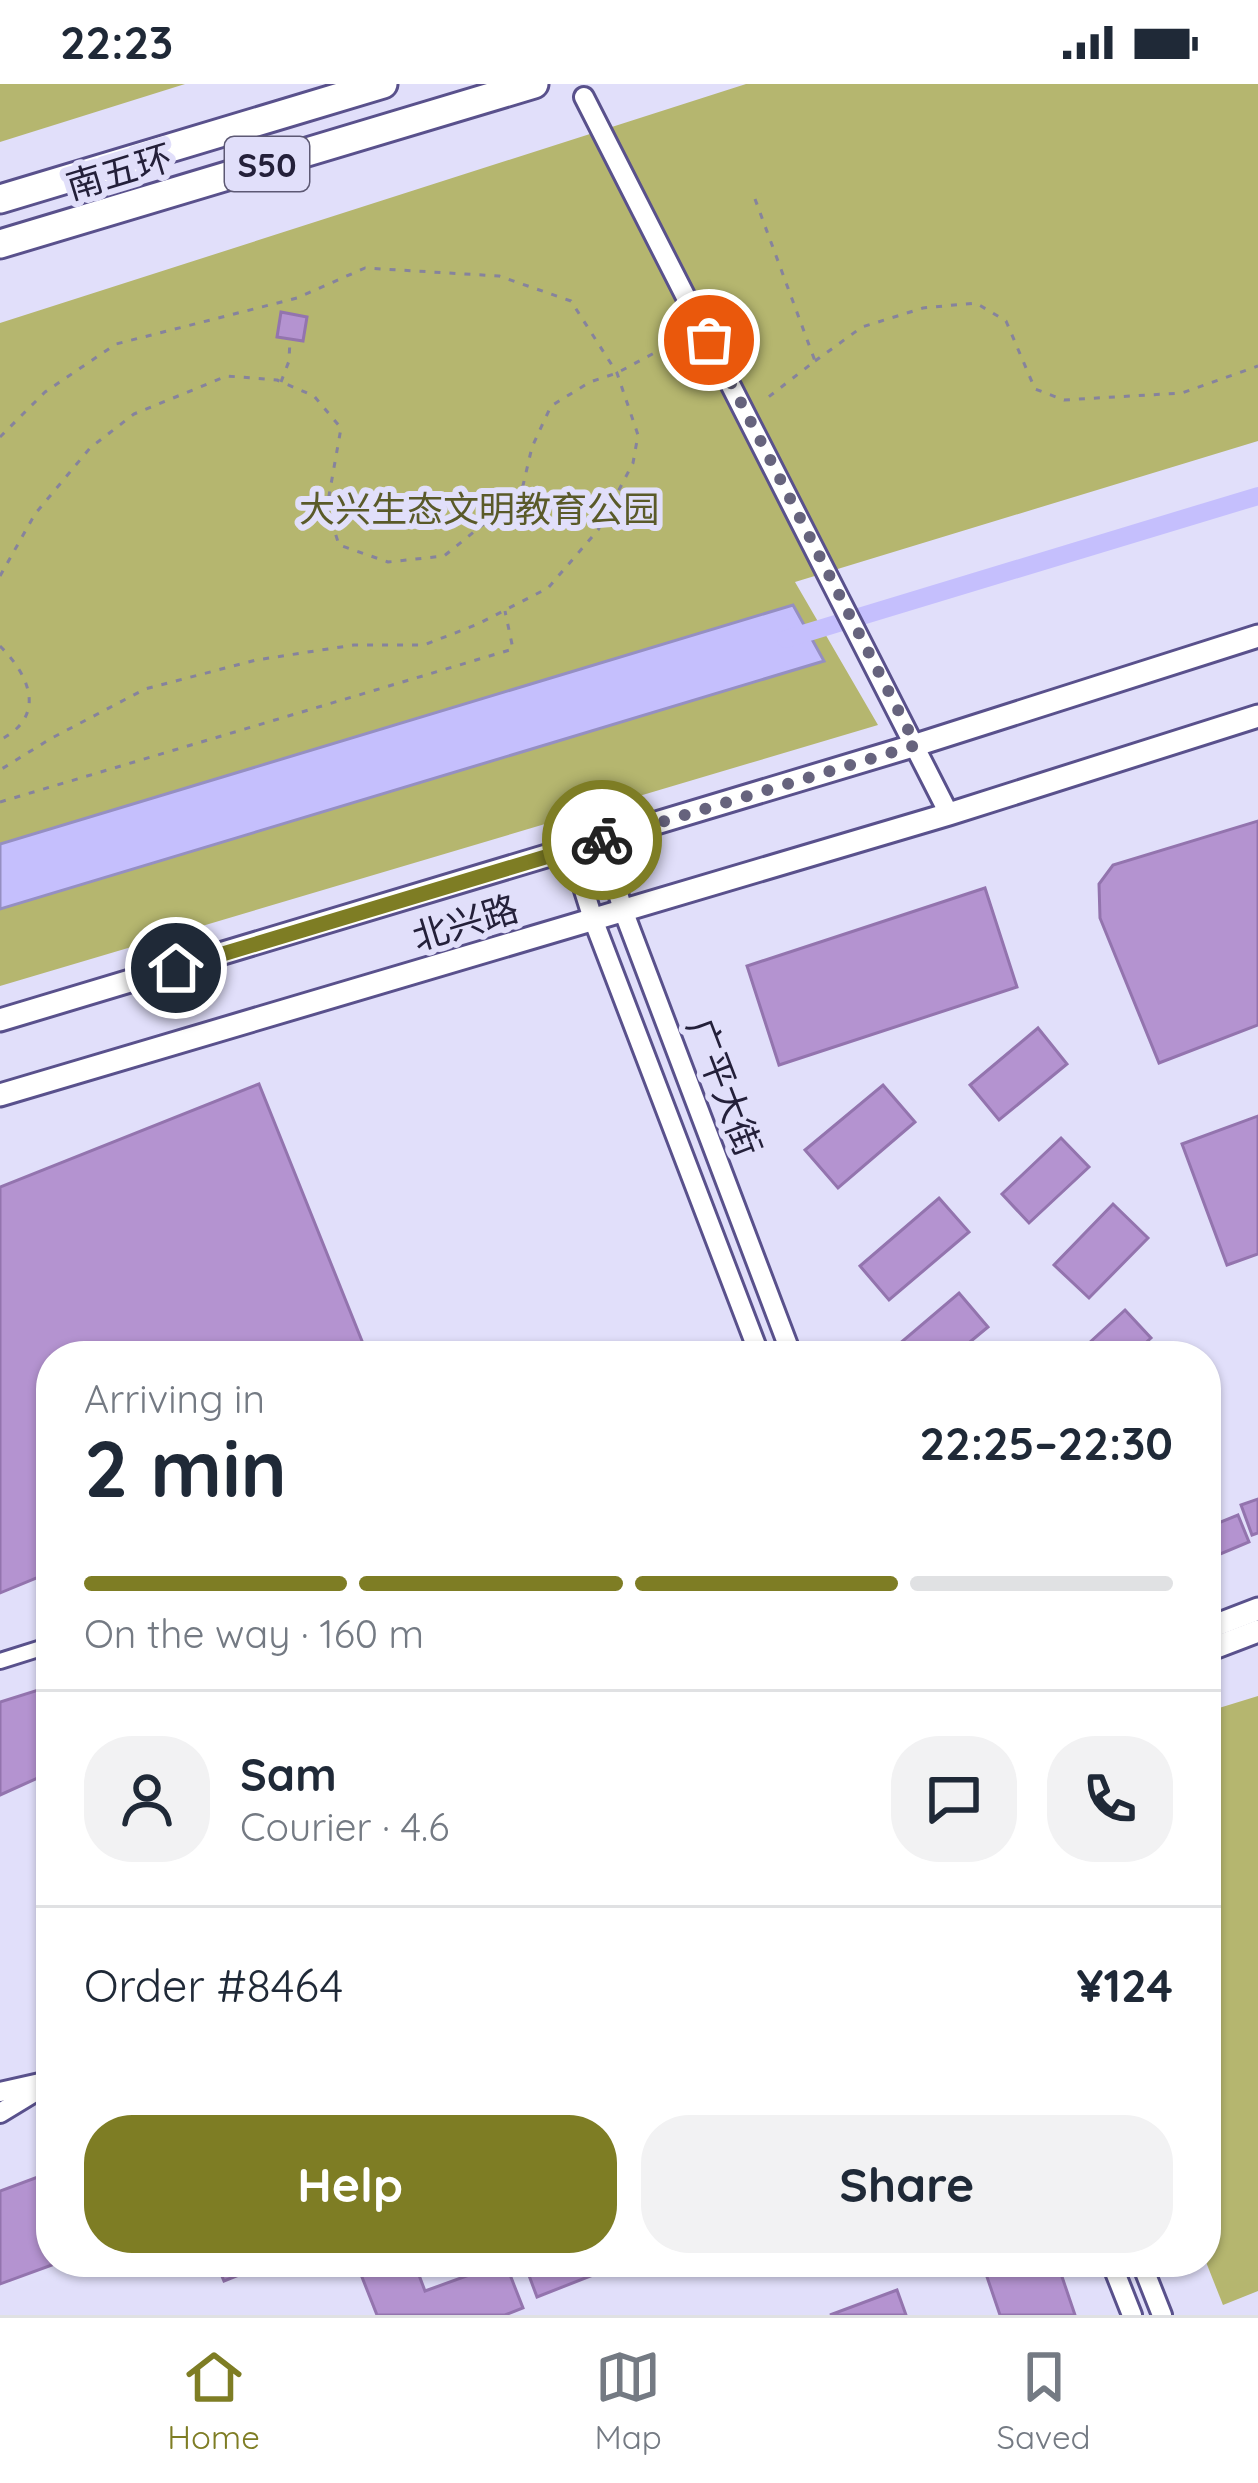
<!DOCTYPE html>
<html lang="en">
<head>
<meta charset="utf-8">
<style>
  body { margin:0; font-family:Quicksand,"Noto Sans SC",sans-serif; background:#f2f2f3; color:#1f2937; height:100vh; display:flex; flex-direction:column; font-size:45px; white-space:nowrap }
  * { box-sizing:border-box; margin:0 }
  p { font-size:39px; color:#747a83 }
  .icon { flex:none; width:66px; height:66px; fill:none; stroke:currentColor; stroke-width:2; stroke-linecap:round; stroke-linejoin:round }
  .map { position:relative; flex:1; overflow:hidden }
  .panel { position:absolute; left:36px; top:1257px; width:1185px; height:936px; display:flex; flex-direction:column; background:#fff; border-radius:48px; box-shadow:0 3px 9px #0004 }
  .panel>* { flex:none }
  .pin { position:absolute; display:grid; place-items:center; width:102px; height:102px; color:#fff; margin:-51px; border:6px solid #fff; border-radius:50%; box-shadow:0 3px 12px #0007 }
  .courier { position:absolute; display:grid; place-items:center; width:120px; height:120px; margin:-60px; border:9px solid #7e7d24; border-radius:50%; background:#fff; color:#222; box-shadow:0 3px 15px #0007 }
  .summary em { font-style:normal; font-weight:700 }
  .summary div { display:flex; flex-direction:column-reverse }
  .summary { display:flex; align-items:center; justify-content:space-between; height:204px; padding:0 48px }
  h1 { font-size:78px; font-weight:700; line-height:90px }
  .bar { display:grid; grid-template-columns:repeat(4,1fr); gap:18px 12px; align-content:center; height:144px; padding:0 48px }
  .bar i { height:15px; border-radius:9px; background:#e0e1e3 }
  .bar .current { background:#7e7d24 }
  .bar p { grid-column:span 4 }
  .line { display:flex; align-items:center; gap:30px; padding:0 48px; border-top:3px solid #e0e1e3 }
  .line div { flex:1 }
  .round { display:grid; place-items:center; flex:none; width:126px; height:126px; border-radius:48px; background:#f2f2f3 }
  .cta { display:flex; gap:24px; margin-top:auto; padding:24px 48px }
  .cta a { flex:1; height:138px; border-radius:48px; background:#7e7d24; color:#fff; font-size:48px; font-weight:700; line-height:138px; text-align:center }
  .cta a+a { background:#f2f2f3; color:#1f2937 }
  .status { display:flex; justify-content:space-between; align-items:center; height:84px; padding:0 60px; background:#fff; direction:ltr }
  .status svg { height:33px; fill:currentColor }
  .menu { display:flex; justify-content:space-around; align-items:center; height:168px; border-top:3px solid #e0e1e3; background:#fff; font-size:33px; color:#747a83 }
  .menu a { display:grid; justify-items:center; gap:6px }
  .menu .current { color:#7e7d24 }
  .map>svg:first-child { display:block }
</style>
</head>
<body>
<div class="status"><b>22:23</b><svg viewBox="0 0 49 12"><path d="M0 12V9h3v3zM5 12V6h3v6zM10 12V3h3v9zM15 12V0h3v12zM26 1h20v11H26zM47 4h2v5h-2z"/></svg></div>
<div class="map">
<svg width="1258" height="2231" viewBox="0 0 1258 2231">
  <rect width="100%" height="100%" fill="#e1dffa"/>
  <g fill="#b5b66f">
    <path d="M0 0H185L0 58Z"/>
    <path d="M746 0H1258V357L795 498 878 641 0 902V239Z"/>
    <path d="M1258 1612V2207L1223 2221 1206 2178V1628Z"/>
  </g>
  <path fill="#c5bffd" stroke="#958fc2" stroke-width="3" d="M793 521 824 577 0 825V760Z"/>
  <g fill="none" stroke-linecap="round" stroke-linejoin="round">
    <path stroke="#c5bffd" stroke-width="18" d="M786 555 1258 412"/>
  </g>
  <g fill="#b493d0" stroke="#9374ae" stroke-width="3">
    <path d="M281 228 307 233 303 257 277 253Z"/>
    <path d="M1258 737V941L1159 979 1100 834 1099 800 1113 781Z"/>
    <path d="M985 804 1017 903 779 981 747 882Z"/>
    <path d="M1038 944 1067 980 999 1036 970 1001Z"/>
    <path d="M259 1000 368 1272H51V1488L0 1509V1103Z"/>
    <path d="M883 1001 915 1038 838 1104 805 1066Z"/>
    <path d="M1258 1032V1170L1227 1181 1182 1060Z"/>
    <path d="M1061 1054 1089 1083 1029 1139 1002 1110Z"/>
    <path d="M939 1114 969 1148 889 1216 860 1182Z"/>
    <path d="M1113 1120 1148 1154 1089 1214 1054 1181Z"/>
    <path d="M959 1209 988 1243 953 1272H885Z"/>
    <path d="M1125 1226 1151 1254 1131 1272H1075Z"/>
    <path d="M1258 1415V1449L1252 1451 1241 1421Z"/>
    <path d="M1238 1431 1249 1458 1206 1476V1444Z"/>
    <path d="M51 1602V1688L0 1711V1618Z"/>
    <path d="M46 2090 51 2103V2178H60L0 2200V2107Z"/>
    <path d="M216 2178H271L224 2197Z"/>
    <path d="M356 2178H414L425 2207 505 2178 523 2224 505 2231H377Z"/>
    <path d="M524 2178H626L537 2213Z"/>
    <path d="M1023 2178H1057L1075 2231H1000L986 2190Z"/>
    <path d="M897 2206 906 2231H830Z"/>
  </g>
  <g fill="none" stroke-linecap="round" stroke-linejoin="round">
    <defs>
      <path id="minor" d="M0 1577 51 1561"/>
      <g id="tertiary">
        <path d="M584 13 949 730"/>
        <path d="M602 756 623 826 792 1272"/>
        <path d="M571 765 593 835 760 1272"/>
        <path d="M0 2008 40 1999"/>
        <path d="M0 2029 51 1998"/>
        <path d="M1111 2178 1132 2231"/>
        <path d="M1141 2178 1162 2231"/>
      </g>
      <g id="secondary">
        <path d="M0 936 916 661 1258 552"/>
        <path d="M0 1011 949 730 1258 632"/>
        <path d="M1206 1545 1258 1525"/>
        <path d="M1206 1567 1258 1547"/>
      </g>
      <g id="motorway">
        <path d="M0 115 383 0"/>
        <path d="M0 160 534 0"/>
      </g>
    </defs>
    <use href="#minor" stroke="#59518c" stroke-width="20"/>
    <use href="#tertiary" stroke="#59518c" stroke-width="24"/>
    <use href="#secondary" stroke="#59518c" stroke-width="27"/>
    <use href="#motorway" stroke="#59518c" stroke-width="33"/>
    <g stroke="#86839d" stroke-width="3" stroke-dasharray="6 9" stroke-linecap="butt">
      <path d="M755 115 815 277 762 318"/>
      <path d="M815 277 862 243 923 224 976 219 1006 237 1035 305 1064 316 1182 309 1258 282"/>
      <path d="M281 298 289 277 290 255"/>
      <path d="M0 353 45 308 116 260 297 214 365 184 499 192 571 217 617 289 638 351 633 379 598 446 548 504 478 540 424 561H354L256 576 145 605 50 655 0 686"/>
      <path d="M0 492 35 430 90 364 134 330 227 292 277 296 314 312 341 344 327 423 339 461 388 478 444 472 521 410 532 363 551 322 590 298 617 289 669 261 680 239"/>
      <path d="M0 562C30 592 47 632 0 656"/>
      <path d="M0 718 513 565 505 527"/>
    </g>
    <use href="#minor" stroke="#fff" stroke-width="14"/>
    <use href="#tertiary" stroke="#fff" stroke-width="18"/>
    <use href="#secondary" stroke="#fff" stroke-width="21"/>
    <use href="#motorway" stroke="#fff" stroke-width="27"/>
  </g>
  <g fill="none" stroke-linecap="round" stroke-linejoin="round">
    <path stroke="#66637d" stroke-width="12" stroke-dasharray="0 21.6" d="M602 756 916 661 709 256"/>
    <path stroke="#7e7d24" stroke-width="15" d="M176 884 602 756"/>
  </g>
  <g text-anchor="middle" dominant-baseline="central" stroke-width="12" stroke-linejoin="round" paint-order="stroke">
    <rect fill="#e1dffa" stroke="#5d5974" stroke-width="3" x="225" y="53" width="84" height="54" rx="9"/>
    <g font-size="33" font-weight="bold" fill="#24203a">
      <text x="267" y="80">S50</text>
    </g>
    <g font-size="36" fill="#24203a" stroke="#e1dffa">
      <text transform="translate(119 87) rotate(-17)">南五环</text>
      <text transform="translate(465 838) rotate(-17)">北兴路</text>
      <text transform="translate(725 1003) rotate(69)">广平大街</text>
    </g>
    <g font-size="36" fill="#5a5a29" stroke="#e1dffa">
      <text x="479" y="424">大兴生态文明教育公园</text>
    </g>
  </g>
</svg>
<div class="pin" style="left:709px;top:256px;background:#ea580c"><svg class="icon" aria-label="bag" viewBox="0 0 24 24"><path d="M5 8h14l-1 12H6zM9 8a3 3 0 0 1 6 0"/></svg></div>
<div class="pin" style="left:176px;top:884px;background:#1f2937"><svg class="icon" aria-label="home" viewBox="0 0 24 24"><path d="M3 11l9-7 9 7M6 9v11h12V9"/></svg></div>
<div class="courier" style="left:602px;top:756px"><svg class="icon" aria-label="bike" viewBox="0 0 24 24"><circle cx="6" cy="16" r="4"/><circle cx="18" cy="16" r="4"/><path d="M6 16l4-8h5l3 8M10 8l3 8H6M13 5h3"/></svg></div>
<section class="panel">
<div class="summary"><div><h1>2 min</h1><p>Arriving in</p></div><em>22:25–22:30</em></div>
<div class="bar"><i class="current"></i><i class="current"></i><i class="current"></i><i></i><p>On the way · 160 m</p></div>
<div class="line" style="height:216px"><a class="round"><svg class="icon" aria-label="person" viewBox="0 0 24 24"><circle cx="12" cy="8" r="4"/><path d="M4 21q1-7 8-7t8 7"/></svg></a><div><b>Sam</b><p>Courier · 4.6</p></div><a class="round"><svg class="icon" aria-label="chat" viewBox="0 0 24 24"><path d="M4 5h16v11H9l-5 4z"/></svg></a><a class="round"><svg class="icon" aria-label="phone" viewBox="0 0 24 24"><path d="M5 4h4l2 5-3 2q2 4 5 5l2-3 5 2v4C11 20 4 13 5 4z"/></svg></a></div>
<div class="line" style="height:156px"><div>Order #8464</div><b>¥124</b></div>
<div class="cta"><a>Help</a><a>Share</a></div>
</section>
</div>
<nav class="menu">
<a class="current"><svg class="icon" aria-label="home" viewBox="0 0 24 24"><path d="M3 11l9-7 9 7M6 9v11h12V9"/></svg>Home</a>
<a><svg class="icon" aria-label="map" viewBox="0 0 24 24"><path d="M3 6l6-2 6 2 6-2v14l-6 2-6-2-6 2zM9 4v14M15 6v14"/></svg>Map</a>
<a><svg class="icon" aria-label="saved" viewBox="0 0 24 24"><path d="M7 4h10v16l-5-4-5 4z"/></svg>Saved</a>
</nav>
</body>
</html>
